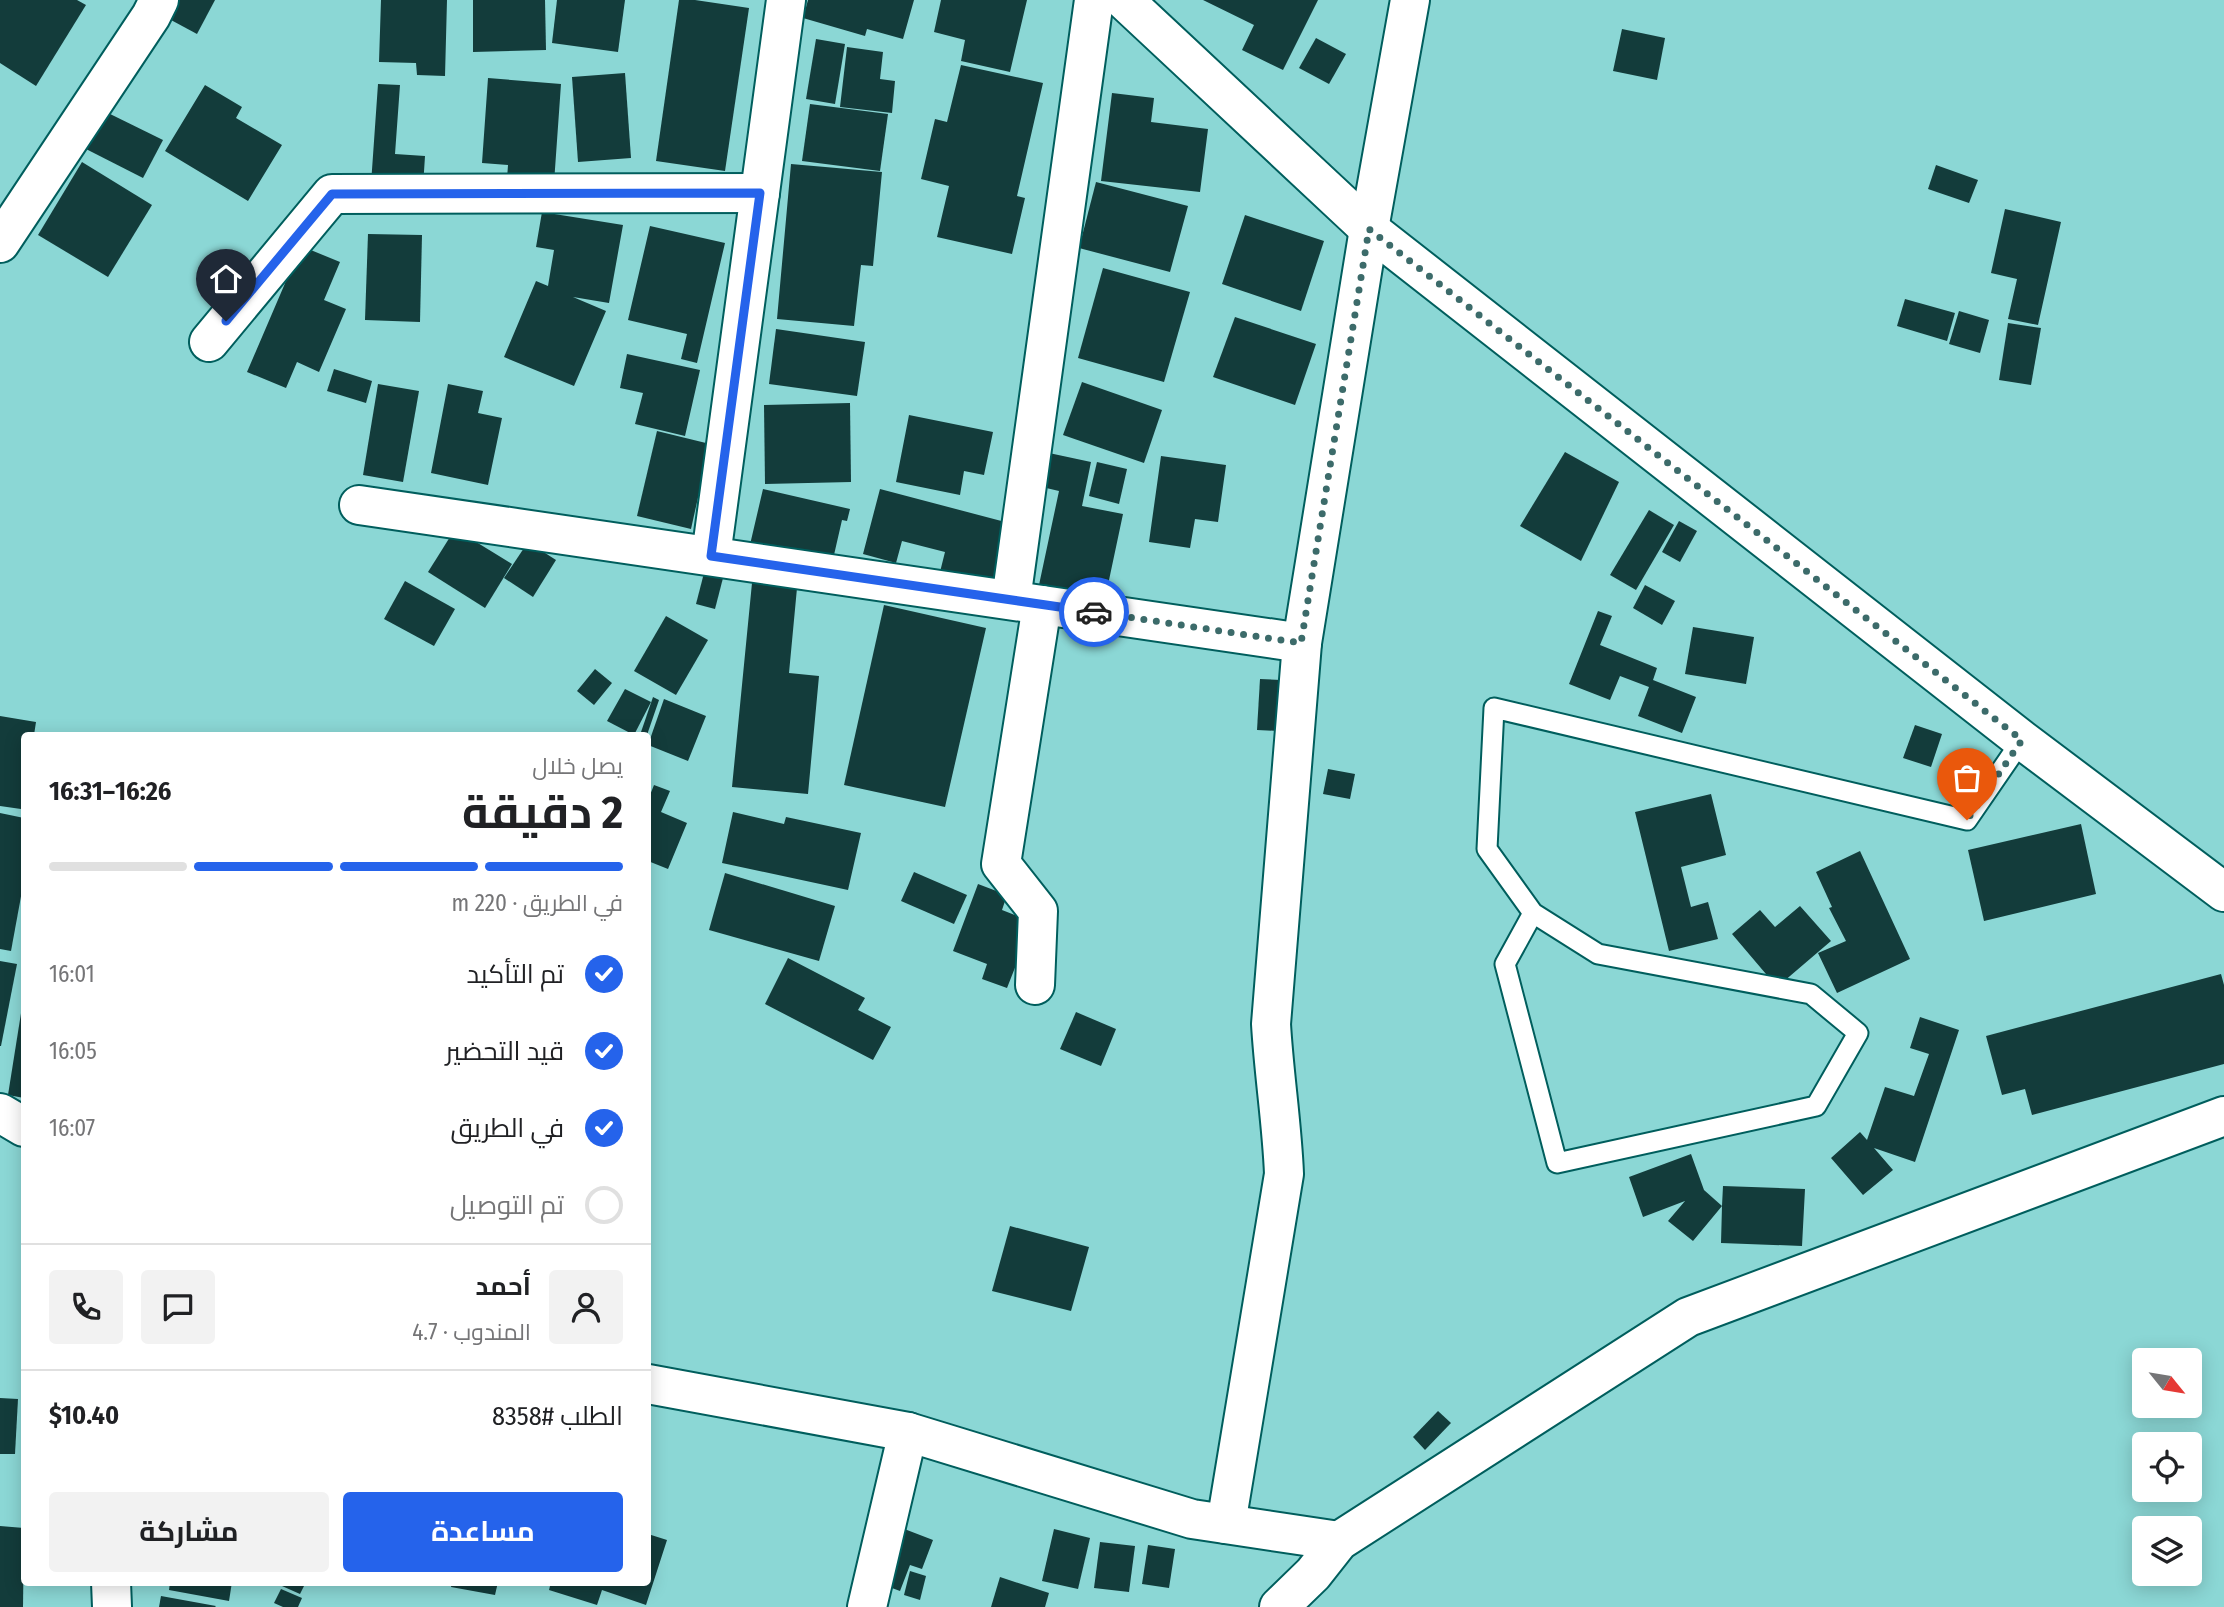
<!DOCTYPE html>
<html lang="ar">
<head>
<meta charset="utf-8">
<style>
  body { margin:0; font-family:"Fira Sans Condensed",Cairo,sans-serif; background:#f2f2f2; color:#202124; direction:rtl; height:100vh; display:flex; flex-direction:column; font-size:26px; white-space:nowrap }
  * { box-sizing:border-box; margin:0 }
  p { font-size:23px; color:#757577 }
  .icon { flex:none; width:38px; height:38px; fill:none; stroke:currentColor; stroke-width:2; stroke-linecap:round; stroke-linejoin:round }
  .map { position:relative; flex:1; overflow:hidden; direction:ltr }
  .side { position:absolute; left:21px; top:732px; width:630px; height:854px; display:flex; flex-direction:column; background:#fff; border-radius:7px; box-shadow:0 4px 18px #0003; direction:rtl }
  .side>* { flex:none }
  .needle { width:46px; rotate:120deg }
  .buttons { position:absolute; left:2132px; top:1348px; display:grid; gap:14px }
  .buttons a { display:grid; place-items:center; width:70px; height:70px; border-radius:7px; background:#fff; box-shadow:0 4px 18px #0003; font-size:35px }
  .pin { position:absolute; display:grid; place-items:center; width:60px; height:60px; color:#fff; margin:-72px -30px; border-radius:50% 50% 50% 0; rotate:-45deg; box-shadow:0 0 7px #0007 }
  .pin .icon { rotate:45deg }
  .courier { position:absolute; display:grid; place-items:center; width:70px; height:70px; margin:-35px; border:5px solid #2563eb; border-radius:50%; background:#fff; color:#222; box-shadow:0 2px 9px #0007 }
  .head em { font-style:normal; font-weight:700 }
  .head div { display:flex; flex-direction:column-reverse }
  .head { display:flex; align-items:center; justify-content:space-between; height:119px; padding:0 28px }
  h1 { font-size:46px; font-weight:700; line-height:52px }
  .bar { display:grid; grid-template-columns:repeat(4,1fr); gap:10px 7px; align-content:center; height:84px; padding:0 28px }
  .bar i { height:9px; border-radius:5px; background:#e0e0e0 }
  .bar .on { background:#2563eb }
  .bar p { grid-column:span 4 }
  .line { display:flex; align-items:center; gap:18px; padding:0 28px; border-top:2px solid #e0e0e0 }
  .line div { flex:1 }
  .round { display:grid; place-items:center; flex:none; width:74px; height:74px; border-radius:7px; background:#f2f2f2 }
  ol { padding:0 28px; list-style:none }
  li { display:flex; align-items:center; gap:21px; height:77px }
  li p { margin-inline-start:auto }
  li .icon { padding:7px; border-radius:50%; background:#2563eb; color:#fff; stroke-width:4 }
  li:last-child { color:#757577 }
  li i { width:38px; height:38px; border:4px solid #e0e0e0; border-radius:50% }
  .cta { display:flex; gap:14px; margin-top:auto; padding:14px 28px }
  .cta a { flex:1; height:80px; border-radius:7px; background:#2563eb; color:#fff; font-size:28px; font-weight:700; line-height:80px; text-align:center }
  .cta a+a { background:#f2f2f2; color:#202124 }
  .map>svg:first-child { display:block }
</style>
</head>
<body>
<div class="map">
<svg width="2224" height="1607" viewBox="0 0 2224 1607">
  <rect width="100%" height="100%" fill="#8bd7d5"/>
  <g fill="#133c3b">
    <path d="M0 0H77L86 5 36 86 0 63Z"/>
    <path d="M149 0H215L197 34 145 6Z"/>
    <path d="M381 0H447L445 76 417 75 416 63 379 62Z"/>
    <path d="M473 0H545L546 50 473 52Z"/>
    <path d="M557 0H625L618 52 552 43Z"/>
    <path d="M679 0H695L749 8 725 171 656 161Z"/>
    <path d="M808 0H914L903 39 867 29 865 36 803 18Z"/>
    <path d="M941 0H1027L1010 72 961 61 965 40 934 32Z"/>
    <path d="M1203 0H1318L1283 70 1242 50 1254 25Z"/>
    <path d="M1622 29 1665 38 1657 80 1613 71Z"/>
    <path d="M1316 38 1346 54 1329 84 1299 68Z"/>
    <path d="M816 39 845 44 835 104 806 99Z"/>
    <path d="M847 47 883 52 880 79 895 81 892 113 840 107Z"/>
    <path d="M961 65 1043 83 1017 196 1025 198 1012 254 937 237 949 186 921 179 935 119 947 122Z"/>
    <path d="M625 73 631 158 578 162 572 77Z"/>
    <path d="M488 78 561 84 554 183 507 179 508 165 482 163Z"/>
    <path d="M378 84 400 85 395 154 425 156 423 187 371 184Z"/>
    <path d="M205 85 242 107 236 118 282 145 248 201 165 151Z"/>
    <path d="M1112 93 1154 98 1151 122 1208 129 1200 192 1101 181Z"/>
    <path d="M810 104 888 114 880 171 802 161Z"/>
    <path d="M104 111 163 140 143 178 86 149Z"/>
    <path d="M82 162 152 205 108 277 38 235Z"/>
    <path d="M791 164 882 172 873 266 861 265 854 326 777 319Z"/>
    <path d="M1936 165 1978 180 1969 203 1928 189Z"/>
    <path d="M1096 182 1188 206 1170 272 1079 248Z"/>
    <path d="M2005 209 2061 222 2038 325 2008 319 2017 279 1991 273Z"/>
    <path d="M542 212 623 225 609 303 573 297 606 311 574 386 504 357 536 281 548 286 554 250 536 247Z"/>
    <path d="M1245 215 1324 241 1301 311 1222 284Z"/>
    <path d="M650 226 725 243 697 363 681 359 687 334 628 320Z"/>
    <path d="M368 234 422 235 420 322 365 320Z"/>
    <path d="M301 246 340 262 324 300 346 309 319 372 297 362 286 388 247 372Z"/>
    <path d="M1103 268 1190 292 1164 382 1078 358Z"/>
    <path d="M1905 299 1955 313 1947 341 1897 326Z"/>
    <path d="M1959 311 1989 320 1980 353 1949 344Z"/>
    <path d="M1235 317 1316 344 1295 405 1213 377Z"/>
    <path d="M2008 323 2041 328 2031 385 1999 380Z"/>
    <path d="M776 329 865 342 857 396 769 384Z"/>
    <path d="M627 354 700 370 685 436 635 424 643 393 620 388Z"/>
    <path d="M334 369 372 381 366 403 327 391Z"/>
    <path d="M1082 382 1162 410 1144 463 1063 435Z"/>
    <path d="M378 384 419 391 403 482 363 475Z"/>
    <path d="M448 384 483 391 478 413 502 418 488 485 431 473Z"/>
    <path d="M850 403 851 482 765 484 764 405Z"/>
    <path d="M909 415 993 432 984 475 964 471 960 495 896 482Z"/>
    <path d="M657 431 710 444 691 529 637 516Z"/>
    <path d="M1565 452 1619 482 1581 561 1520 526Z"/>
    <path d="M1049 453 1091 462 1082 506 1123 514 1105 599 1039 585 1059 491 1042 487Z"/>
    <path d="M1161 456 1226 465 1218 522 1195 519 1190 548 1149 542Z"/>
    <path d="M1097 462 1127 469 1119 504 1089 496Z"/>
    <path d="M763 489 850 509 847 521 842 520 831 568 749 549Z"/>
    <path d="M880 489 1009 523 990 593 938 580 945 552 902 541 896 563 863 554Z"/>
    <path d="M1649 510 1674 525 1636 590 1610 575Z"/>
    <path d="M1679 521 1697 531 1680 562 1662 552Z"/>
    <path d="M455 529 512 564 485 608 428 572Z"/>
    <path d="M528 542 556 560 533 597 504 578Z"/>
    <path d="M704 573 723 578 715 609 696 604Z"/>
    <path d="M405 581 455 609 434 646 384 619Z"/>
    <path d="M752 583 797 588 789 673 819 676 808 794 732 787Z"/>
    <path d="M1645 585 1675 601 1662 625 1633 608Z"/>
    <path d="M884 605 986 628 945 807 844 785Z"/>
    <path d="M1598 611 1612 616 1600 645 1657 668 1653 680 1696 697 1682 733 1638 716 1649 687 1620 676 1610 700 1569 684Z"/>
    <path d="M666 616 708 640 676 695 634 671Z"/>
    <path d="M1693 627 1754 637 1746 684 1685 674Z"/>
    <path d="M595 669 612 683 594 705 577 691Z"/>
    <path d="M1260 679 1281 680 1278 731 1257 730Z"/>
    <path d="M625 689 651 702 634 735 607 721Z"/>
    <path d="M653 697 659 700 647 735H640Z"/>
    <path d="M664 699 706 716 688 761 648 745Z"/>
    <path d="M0 716 36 722 34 735H24V790L21 809 0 806Z"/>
    <path d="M1915 725 1942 734 1931 767 1903 758Z"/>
    <path d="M1328 769 1355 774 1350 799 1323 794Z"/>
    <path d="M654 785 670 791 661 812 687 823 668 869 648 861V800Z"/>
    <path d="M1711 794 1726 855 1681 867 1691 907 1708 902 1718 939 1669 951 1635 812Z"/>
    <path d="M733 812 784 824 786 817 861 833 848 890 722 863Z"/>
    <path d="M0 813 24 818V880L11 951 0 949Z"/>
    <path d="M2081 824 2096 894 1984 921 1968 850Z"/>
    <path d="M1860 851 1910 959 1837 993 1818 953 1846 941 1829 908 1832 907 1816 872Z"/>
    <path d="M914 872 967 895 954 924 901 901Z"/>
    <path d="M725 873 835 906 819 961 709 930Z"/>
    <path d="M978 884 1007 895 1002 910 1033 922 1007 988 982 979 987 964 953 951Z"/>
    <path d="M1800 906 1831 941 1777 987 1732 934 1760 910 1775 927Z"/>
    <path d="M788 958 865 998 858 1010 891 1027 873 1060 765 1004Z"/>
    <path d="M0 961 17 964 1 1046H0Z"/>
    <path d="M2221 974 2224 985V1064L2032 1115 2025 1089 2002 1095 1986 1036Z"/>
    <path d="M22 1007 24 1008V1098L8 1095Z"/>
    <path d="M1076 1012 1116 1029 1101 1066 1060 1049Z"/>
    <path d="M1920 1017 1959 1030 1915 1162 1874 1148 1893 1170 1863 1195 1831 1158 1860 1132 1867 1140 1885 1087 1914 1096 1929 1054 1910 1048Z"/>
    <path d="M1691 1154 1704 1190 1722 1206 1723 1186 1805 1189 1802 1246 1721 1243 1722 1206 1693 1241 1668 1221 1685 1201 1643 1217 1629 1177Z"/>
    <path d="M1010 1226 1089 1247 1071 1311 992 1291Z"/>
    <path d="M0 1398 18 1399 15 1454H0Z"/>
    <path d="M1438 1411 1451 1423 1425 1450 1413 1437Z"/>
    <path d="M894 1525 933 1540 922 1569 910 1565 900 1591 873 1581Z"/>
    <path d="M0 1526 24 1528 23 1607H0Z"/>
    <path d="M1054 1529 1090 1538 1078 1589 1042 1581Z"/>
    <path d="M648 1534 667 1540 646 1605 602 1590 597 1605 549 1590 551 1582H648Z"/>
    <path d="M1100 1542 1135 1546 1129 1592 1094 1588Z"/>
    <path d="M1148 1545 1175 1549 1169 1588 1142 1584Z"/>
    <path d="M910 1571 926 1576 920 1600 904 1595Z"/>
    <path d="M1000 1577 1049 1593 1045 1607H991Z"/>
    <path d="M170 1582H232L229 1601 169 1590Z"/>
    <path d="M273 1582H306L300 1594Z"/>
    <path d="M452 1582H498L495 1595 451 1587Z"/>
    <path d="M281 1589 302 1598 298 1607H283L274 1603Z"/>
    <path d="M161 1596 216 1606 215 1607H159Z"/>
  </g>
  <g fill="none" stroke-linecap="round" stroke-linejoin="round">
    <defs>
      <path id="lane" d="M1533 913 1505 964 1557 1163 1816 1106 1858 1033 1811 994 1598 954 1533 913 1487 849 1494 708 1967 820 2022 740"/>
      <g id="street">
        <path d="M0 243 151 16 159 0"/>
        <path d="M209 342 332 194 760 193"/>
        <path d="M359 505 1302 643"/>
        <path d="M711 556 786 0"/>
        <path d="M1011 600 1094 0"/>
        <path d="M1035 985 1038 911 1001 864 1042 605"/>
        <path d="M648 1384 908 1432 1192 1519 1339 1541"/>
        <path d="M1226 1524 1284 1174C1282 1124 1274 1075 1271 1024L1302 643 1369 229 1410 0"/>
        <path d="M867 1607 908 1432"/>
      </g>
      <g id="secondary">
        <path d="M1124 0 1369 229 2022 740 2224 892"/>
        <path d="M0 1113 24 1127"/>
        <path d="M111 1582 112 1607"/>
        <path d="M1279 1607 1313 1574 1339 1541 1688 1317 2224 1116"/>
      </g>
    </defs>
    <use href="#lane" stroke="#005e5d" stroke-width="23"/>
    <use href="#street" stroke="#005e5d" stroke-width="42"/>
    <use href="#secondary" stroke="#005e5d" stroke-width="42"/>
    <use href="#lane" stroke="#fff" stroke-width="19"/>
    <use href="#street" stroke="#fff" stroke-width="38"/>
    <use href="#secondary" stroke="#fff" stroke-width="38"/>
  </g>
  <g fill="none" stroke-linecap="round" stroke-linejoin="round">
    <path stroke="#3c6b6a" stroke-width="7" stroke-dasharray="0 12.6" d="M1094 612 1301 643 1369 229 2022 740 1967 820"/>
    <path stroke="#2563eb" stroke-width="9" d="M226 321 332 194 760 193 711 556 1094 612"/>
  </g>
</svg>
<div class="buttons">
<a><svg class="needle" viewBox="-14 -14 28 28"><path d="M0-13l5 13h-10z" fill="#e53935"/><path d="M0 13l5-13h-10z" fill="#757577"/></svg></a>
<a><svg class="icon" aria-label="locate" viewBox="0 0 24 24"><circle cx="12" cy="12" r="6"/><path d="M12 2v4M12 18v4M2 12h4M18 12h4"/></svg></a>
<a><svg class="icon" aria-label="layers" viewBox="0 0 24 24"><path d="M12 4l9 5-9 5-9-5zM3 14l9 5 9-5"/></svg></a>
</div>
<div class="pin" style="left:1967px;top:820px;background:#ea580c"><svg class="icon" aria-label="bag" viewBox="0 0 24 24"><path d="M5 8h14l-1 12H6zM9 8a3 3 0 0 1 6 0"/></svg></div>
<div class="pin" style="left:226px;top:321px;background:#1f2937"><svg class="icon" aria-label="home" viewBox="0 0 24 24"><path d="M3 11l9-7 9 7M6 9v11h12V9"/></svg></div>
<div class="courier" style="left:1094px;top:612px"><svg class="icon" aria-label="car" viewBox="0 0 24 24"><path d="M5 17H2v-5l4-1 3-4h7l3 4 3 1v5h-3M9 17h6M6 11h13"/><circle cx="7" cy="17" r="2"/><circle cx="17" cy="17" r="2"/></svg></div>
<section class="side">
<div class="head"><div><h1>2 دقيقة</h1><p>يصل خلال</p></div><em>16:26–16:31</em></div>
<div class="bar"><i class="on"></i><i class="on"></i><i class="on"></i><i></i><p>في الطريق · 220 m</p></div>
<ol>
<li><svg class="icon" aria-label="check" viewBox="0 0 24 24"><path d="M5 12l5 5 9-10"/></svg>تم التأكيد<p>16:01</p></li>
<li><svg class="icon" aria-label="check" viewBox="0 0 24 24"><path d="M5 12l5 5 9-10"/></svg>قيد التحضير<p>16:05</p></li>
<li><svg class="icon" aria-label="check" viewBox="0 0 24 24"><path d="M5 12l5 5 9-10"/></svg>في الطريق<p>16:07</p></li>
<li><i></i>تم التوصيل</li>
</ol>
<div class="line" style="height:126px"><a class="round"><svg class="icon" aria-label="person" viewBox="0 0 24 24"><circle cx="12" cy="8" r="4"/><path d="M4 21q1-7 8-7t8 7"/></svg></a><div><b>أحمد</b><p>المندوب · 4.7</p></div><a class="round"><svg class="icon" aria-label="chat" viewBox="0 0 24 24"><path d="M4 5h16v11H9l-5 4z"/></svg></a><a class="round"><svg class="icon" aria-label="phone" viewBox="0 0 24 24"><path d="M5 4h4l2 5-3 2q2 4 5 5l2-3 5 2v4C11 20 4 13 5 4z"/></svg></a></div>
<div class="line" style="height:91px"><div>الطلب #8358</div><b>$10.40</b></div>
<div class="cta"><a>مساعدة</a><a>مشاركة</a></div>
</section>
</div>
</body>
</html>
